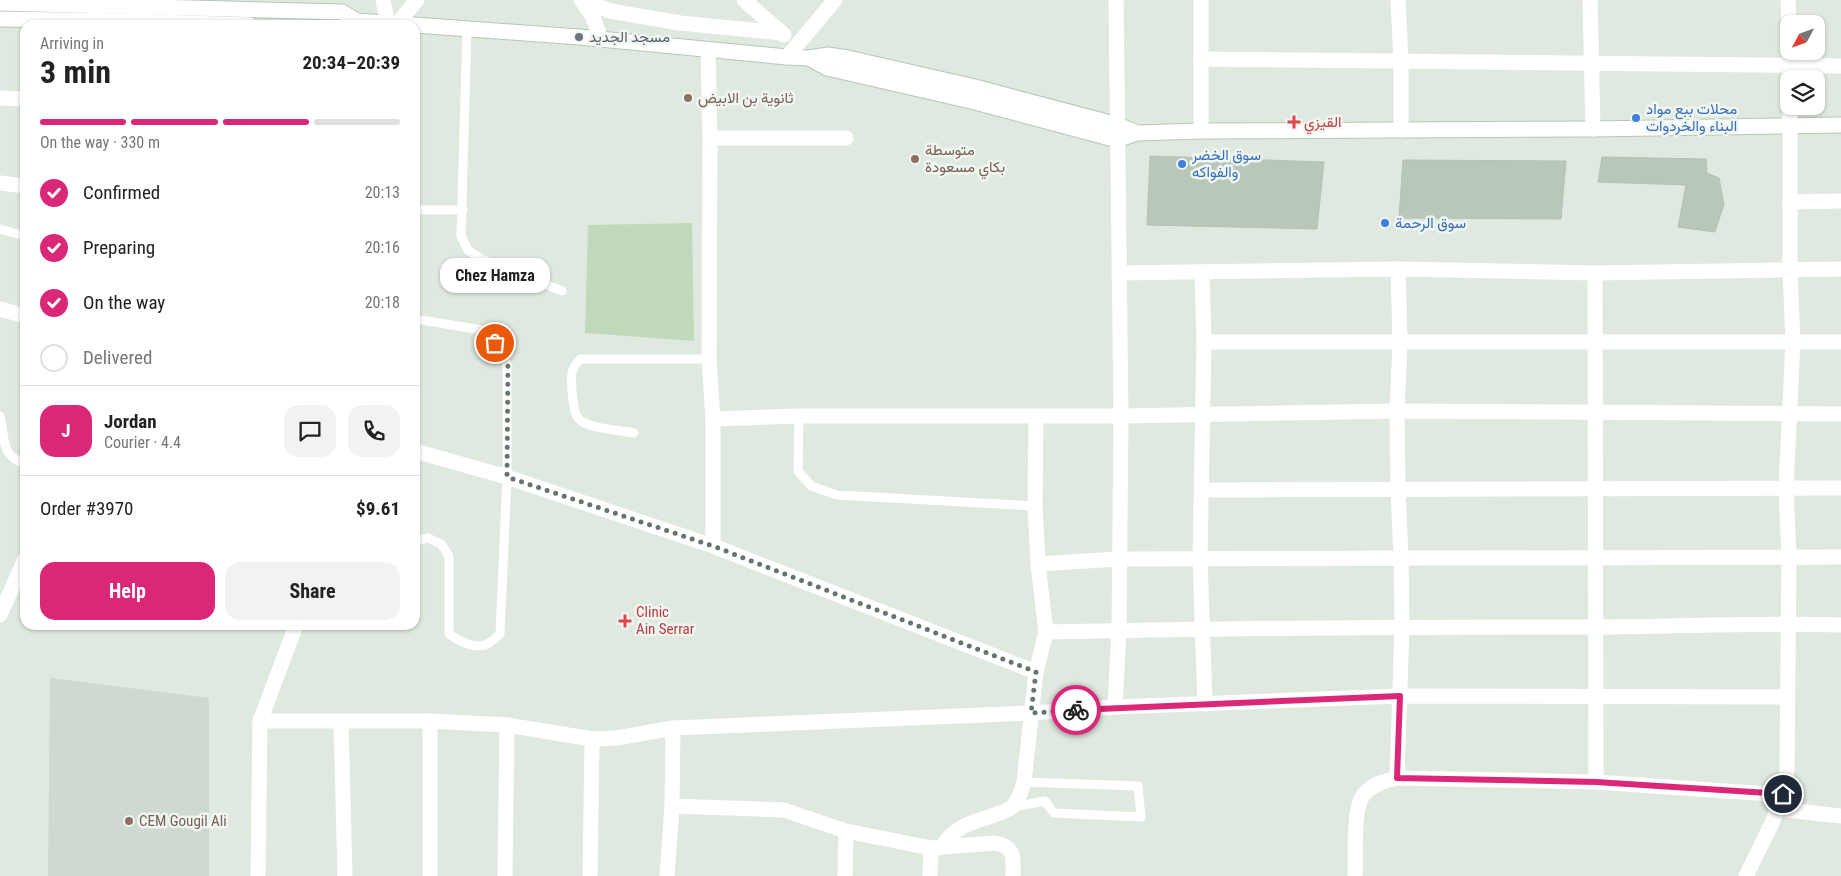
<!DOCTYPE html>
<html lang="en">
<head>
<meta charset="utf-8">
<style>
  body { margin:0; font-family:"Roboto Condensed",Vazirmatn,sans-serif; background:#f2f2f2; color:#222; height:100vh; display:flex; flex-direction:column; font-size:19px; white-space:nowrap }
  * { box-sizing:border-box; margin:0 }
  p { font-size:16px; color:#767676 }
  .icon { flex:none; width:28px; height:28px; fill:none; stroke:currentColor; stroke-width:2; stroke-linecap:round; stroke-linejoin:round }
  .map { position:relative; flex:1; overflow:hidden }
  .panel { position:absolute; left:20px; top:20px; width:400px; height:610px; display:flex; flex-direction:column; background:#fff; border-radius:15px; box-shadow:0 1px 4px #0004 }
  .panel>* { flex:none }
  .needle { width:32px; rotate:229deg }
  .tools { position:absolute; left:1780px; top:15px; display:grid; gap:10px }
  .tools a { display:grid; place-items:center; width:45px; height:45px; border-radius:10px; background:#fff; box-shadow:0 1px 4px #0004; font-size:25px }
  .pin { position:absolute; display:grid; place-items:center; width:42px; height:42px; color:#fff; margin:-21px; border:2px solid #fff; border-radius:50%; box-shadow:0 1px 5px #0007 }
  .courier { position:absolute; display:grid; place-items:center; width:50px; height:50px; margin:-25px; border:4px solid #db2777; border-radius:50%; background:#fff; color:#222; box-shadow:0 1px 6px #0007 }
  .bubble { position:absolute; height:35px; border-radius:15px; background:#fff; box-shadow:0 1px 4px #0004; font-size:16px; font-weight:700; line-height:35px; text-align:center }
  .overview em { font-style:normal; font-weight:700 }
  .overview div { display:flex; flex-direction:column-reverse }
  .overview { display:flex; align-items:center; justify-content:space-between; height:85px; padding:0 20px }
  h1 { font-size:32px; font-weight:700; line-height:38px }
  .bar { display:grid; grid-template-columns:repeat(4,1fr); gap:8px 5px; align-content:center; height:60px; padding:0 20px }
  .bar i { height:6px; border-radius:4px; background:#e0e0e0 }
  .bar .on { background:#db2777 }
  .bar p { grid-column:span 4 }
  .line { display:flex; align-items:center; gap:12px; padding:0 20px; border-top:1px solid #e0e0e0 }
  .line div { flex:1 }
  .round { display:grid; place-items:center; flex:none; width:52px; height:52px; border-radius:15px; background:#f2f2f2 }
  ol { padding:0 20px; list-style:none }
  li { display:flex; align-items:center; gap:15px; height:55px }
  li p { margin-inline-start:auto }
  li .icon { padding:5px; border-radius:50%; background:#db2777; color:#fff; stroke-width:4 }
  li:last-child { color:#767676 }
  li i { width:28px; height:28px; border:2px solid #e0e0e0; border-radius:50% }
  .button { display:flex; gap:10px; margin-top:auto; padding:10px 20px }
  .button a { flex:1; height:58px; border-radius:15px; background:#db2777; color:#fff; font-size:20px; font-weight:700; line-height:58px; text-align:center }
  .button a+a { background:#f2f2f2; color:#222 }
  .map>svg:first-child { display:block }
</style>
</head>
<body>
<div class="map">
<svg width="1841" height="876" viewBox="0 0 1841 876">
  <rect width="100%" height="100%" fill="#e0e9e0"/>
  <path fill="#ced9cf" d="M50 678 209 698V876H48Z"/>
  <path fill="#c1d9ba" d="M692 223 694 341 585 333 588 225Z"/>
  <g fill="#b8c7ba" stroke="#b3c2b4">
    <path d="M1150 156 1324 162 1317 229 1147 225Z"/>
    <path d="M1602 157 1706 159 1707 173 1719 178 1724 204 1715 232 1678 227 1686 185 1598 182Z"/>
    <path d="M1403 160 1566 161 1561 219 1399 218Z"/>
  </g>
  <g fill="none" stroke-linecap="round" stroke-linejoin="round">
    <defs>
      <g id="secondary">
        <path d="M0 3 342 12 357 21 412 25"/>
        <path d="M0 19 129 21 250 25"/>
        <path d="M415 25 579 37 787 57 809 58 828 55 848 58 975 87 1118 125 1137 133"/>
        <path d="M809 58 827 68 975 102 1117 140 1137 133 1201 131 1593 129 1841 125"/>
      </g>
    </defs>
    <use href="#secondary" stroke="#b4c8b7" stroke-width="17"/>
    <g stroke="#fff" stroke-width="9">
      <path d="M467 29 461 236 468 250 481 259 562 291"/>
      <path d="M415 210H463"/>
      <path d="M0 229 25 236"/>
      <path d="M415 319 482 330 495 343 507 364V477L500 634C496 637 492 642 487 644 474 650 459 641 449 634V556L441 544 428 538 415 541"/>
      <path d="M0 416C6 441 0 455 25 464"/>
      <path d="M799 416 798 471 811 486 837 495 1035 506"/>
      <path d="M634 433C621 430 586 429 578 418 573 412 573 399 572 391 571 377 570 370 580 359H709"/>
      <path d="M1013 807 1045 801 1054 813 1141 817 1138 786 1024 782"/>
    </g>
    <g stroke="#fff" stroke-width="15">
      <path d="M383 0 388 25"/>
      <path d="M581 0 593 17 601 40"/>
      <path d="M591 0 598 6 610 11 680 23 782 33"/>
      <path d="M744 0 784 35"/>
      <path d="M1398 0 1401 61V130"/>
      <path d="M1590 0 1593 129"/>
      <path d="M1788 0 1789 29"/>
      <path d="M397 24 417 0"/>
      <path d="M708 50 710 138 709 359 713 419V546"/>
      <path d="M1789 51 1790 79"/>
      <path d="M787 57 835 0"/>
      <path d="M1201 59 1841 66"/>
      <path d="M0 98 25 99"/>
      <path d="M1201 131V0"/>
      <path d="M710 138H846"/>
      <path d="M0 183 25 186"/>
      <path d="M1790 202 1841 201"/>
      <path d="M1202 272 1204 342 1200 559 1205 704"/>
      <path d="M1119 273 1398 269 1595 273 1841 269"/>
      <path d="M1595 273 1596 782"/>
      <path d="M0 309 25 316"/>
      <path d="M1204 342H1841"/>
      <path d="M1036 416 1035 506 1038 564 1046 632 1036 672"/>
      <path d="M713 419 799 416H1121L1397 411 1841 414"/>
      <path d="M415 451 507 477 713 546 1036 672 1024 782C1021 791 1019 801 1012 807 1007 811 1000 813 994 815 972 823 955 825 942 847"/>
      <path d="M1202 490 1841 488"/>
      <path d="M1038 564 1119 559 1841 557"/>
      <path d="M0 615 25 559"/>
      <path d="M1046 632C1228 628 1411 627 1593 627 1676 627 1758 622 1841 625"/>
      <path d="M1115 707 1119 630 1121 416 1116 0"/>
      <path d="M260 721H430L507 725 592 739 617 738 673 728 1031 713 1115 707 1400 696 1788 697"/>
      <path d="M341 722 345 876"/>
      <path d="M673 728 672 806 784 810 846 831 931 848 995 843C1016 847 1013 858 1013 876"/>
      <path d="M1397 778 1402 626 1401 557 1398 489 1397 411 1400 342 1398 269"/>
      <path d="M1777 809 1841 816"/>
      <path d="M258 876 260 721 296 625"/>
      <path d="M430 876V721"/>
      <path d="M505 876 507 725"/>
      <path d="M590 876 592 739"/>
      <path d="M667 876 672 806"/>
      <path d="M845 876 846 831"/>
      <path d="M930 876 931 848"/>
      <path d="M1355 876C1356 856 1353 816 1361 799 1367 786 1384 781 1397 778L1596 782 1783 795"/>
      <path d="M1746 876 1772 823 1783 795 1787 769 1789 556 1786 488 1793 341 1790 269V106"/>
    </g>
    <use href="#secondary" stroke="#fff" stroke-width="15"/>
  </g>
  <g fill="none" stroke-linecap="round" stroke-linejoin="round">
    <path stroke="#647668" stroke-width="5" stroke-dasharray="0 9" d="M495 343 508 364 507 477 713 546 1036 672 1031 713 1076 710"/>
    <path stroke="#db2777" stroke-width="6" d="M1076 710 1400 696 1397 778 1596 782 1783 794"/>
  </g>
  <circle fill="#6b7280" stroke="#f0f6f0" stroke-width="2" cx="579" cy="37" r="5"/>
  <g fill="#8d6e63" stroke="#f0f6f0" stroke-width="2">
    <circle cx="688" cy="98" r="5"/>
    <circle cx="915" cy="159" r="5"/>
    <circle cx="129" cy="821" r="5"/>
  </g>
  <g fill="#3f7fe0" stroke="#f0f6f0" stroke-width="2">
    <circle cx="1636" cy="118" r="5"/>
    <circle cx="1182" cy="164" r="5"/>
    <circle cx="1385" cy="223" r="5"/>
  </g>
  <g fill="#e0444e" stroke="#f0f6f0" stroke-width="2">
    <path d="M1291.5 114.5h5v5h5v5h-5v5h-5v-5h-5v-5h5z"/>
    <path d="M622.5 613.5h5v5h5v5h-5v5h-5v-5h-5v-5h5z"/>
  </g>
  <g text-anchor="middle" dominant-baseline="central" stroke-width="5" stroke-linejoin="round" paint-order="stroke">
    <g font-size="15" fill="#5b616d" stroke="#f0f6f0" text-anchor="start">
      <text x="589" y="37">مسجد الجديد</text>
    </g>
    <g font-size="15" fill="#785e54" stroke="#f0f6f0" text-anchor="start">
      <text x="698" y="98">ثانوية بن الابيض</text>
      <text x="925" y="150">متوسطة<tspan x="925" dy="17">بكاي مسعودة</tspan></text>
      <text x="139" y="821">CEM Gougil Ali</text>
    </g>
    <g font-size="15" fill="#366cbe" stroke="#f0f6f0" text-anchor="start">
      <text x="1646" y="109">محلات ببع مواد<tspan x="1646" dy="17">البناء والخردوات</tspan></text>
      <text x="1192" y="155">سوق الخضر<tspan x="1192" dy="17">والفواكه</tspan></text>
      <text x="1395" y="223">سوق الرحمة</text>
    </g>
    <g font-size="15" fill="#be3a42" stroke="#f0f6f0" text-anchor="start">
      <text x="1304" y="122">القيزي</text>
      <text x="636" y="612">Clinic<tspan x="636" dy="17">Ain Serrar</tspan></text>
    </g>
  </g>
</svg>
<div class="tools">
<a><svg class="needle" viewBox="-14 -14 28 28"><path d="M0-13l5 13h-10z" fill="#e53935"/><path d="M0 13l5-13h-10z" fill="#767676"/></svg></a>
<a><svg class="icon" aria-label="layers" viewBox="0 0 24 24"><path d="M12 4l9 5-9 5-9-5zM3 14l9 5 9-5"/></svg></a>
</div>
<div class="pin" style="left:495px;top:343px;background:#ea580c"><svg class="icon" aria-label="bag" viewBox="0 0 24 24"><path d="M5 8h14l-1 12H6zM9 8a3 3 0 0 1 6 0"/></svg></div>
<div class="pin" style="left:1783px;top:794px;background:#1f2937"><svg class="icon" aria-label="home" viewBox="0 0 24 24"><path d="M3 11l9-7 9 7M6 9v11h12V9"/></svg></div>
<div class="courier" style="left:1076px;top:710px"><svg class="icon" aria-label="bike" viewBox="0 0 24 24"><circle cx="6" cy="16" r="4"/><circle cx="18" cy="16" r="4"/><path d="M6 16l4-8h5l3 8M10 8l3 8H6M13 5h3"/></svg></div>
<div class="bubble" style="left:440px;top:258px;width:110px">Chez Hamza</div>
<section class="panel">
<div class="overview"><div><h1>3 min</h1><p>Arriving in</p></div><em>20:34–20:39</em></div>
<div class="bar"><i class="on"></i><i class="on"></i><i class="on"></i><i></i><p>On the way · 330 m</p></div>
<ol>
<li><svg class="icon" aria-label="check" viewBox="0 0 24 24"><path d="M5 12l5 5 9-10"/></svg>Confirmed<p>20:13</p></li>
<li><svg class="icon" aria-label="check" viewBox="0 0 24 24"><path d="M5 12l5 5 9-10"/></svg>Preparing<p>20:16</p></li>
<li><svg class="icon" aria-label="check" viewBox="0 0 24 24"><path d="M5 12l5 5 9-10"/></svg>On the way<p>20:18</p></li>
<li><i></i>Delivered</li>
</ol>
<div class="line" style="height:90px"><b class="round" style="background:#db2777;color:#fff">J</b><div><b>Jordan</b><p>Courier · 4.4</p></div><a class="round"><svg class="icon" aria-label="chat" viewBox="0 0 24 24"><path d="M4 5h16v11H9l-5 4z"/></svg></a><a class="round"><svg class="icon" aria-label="phone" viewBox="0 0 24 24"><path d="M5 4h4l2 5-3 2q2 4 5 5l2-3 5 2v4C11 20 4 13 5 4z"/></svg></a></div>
<div class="line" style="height:65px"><div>Order #3970</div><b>$9.61</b></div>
<div class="button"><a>Help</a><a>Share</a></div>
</section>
</div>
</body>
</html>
